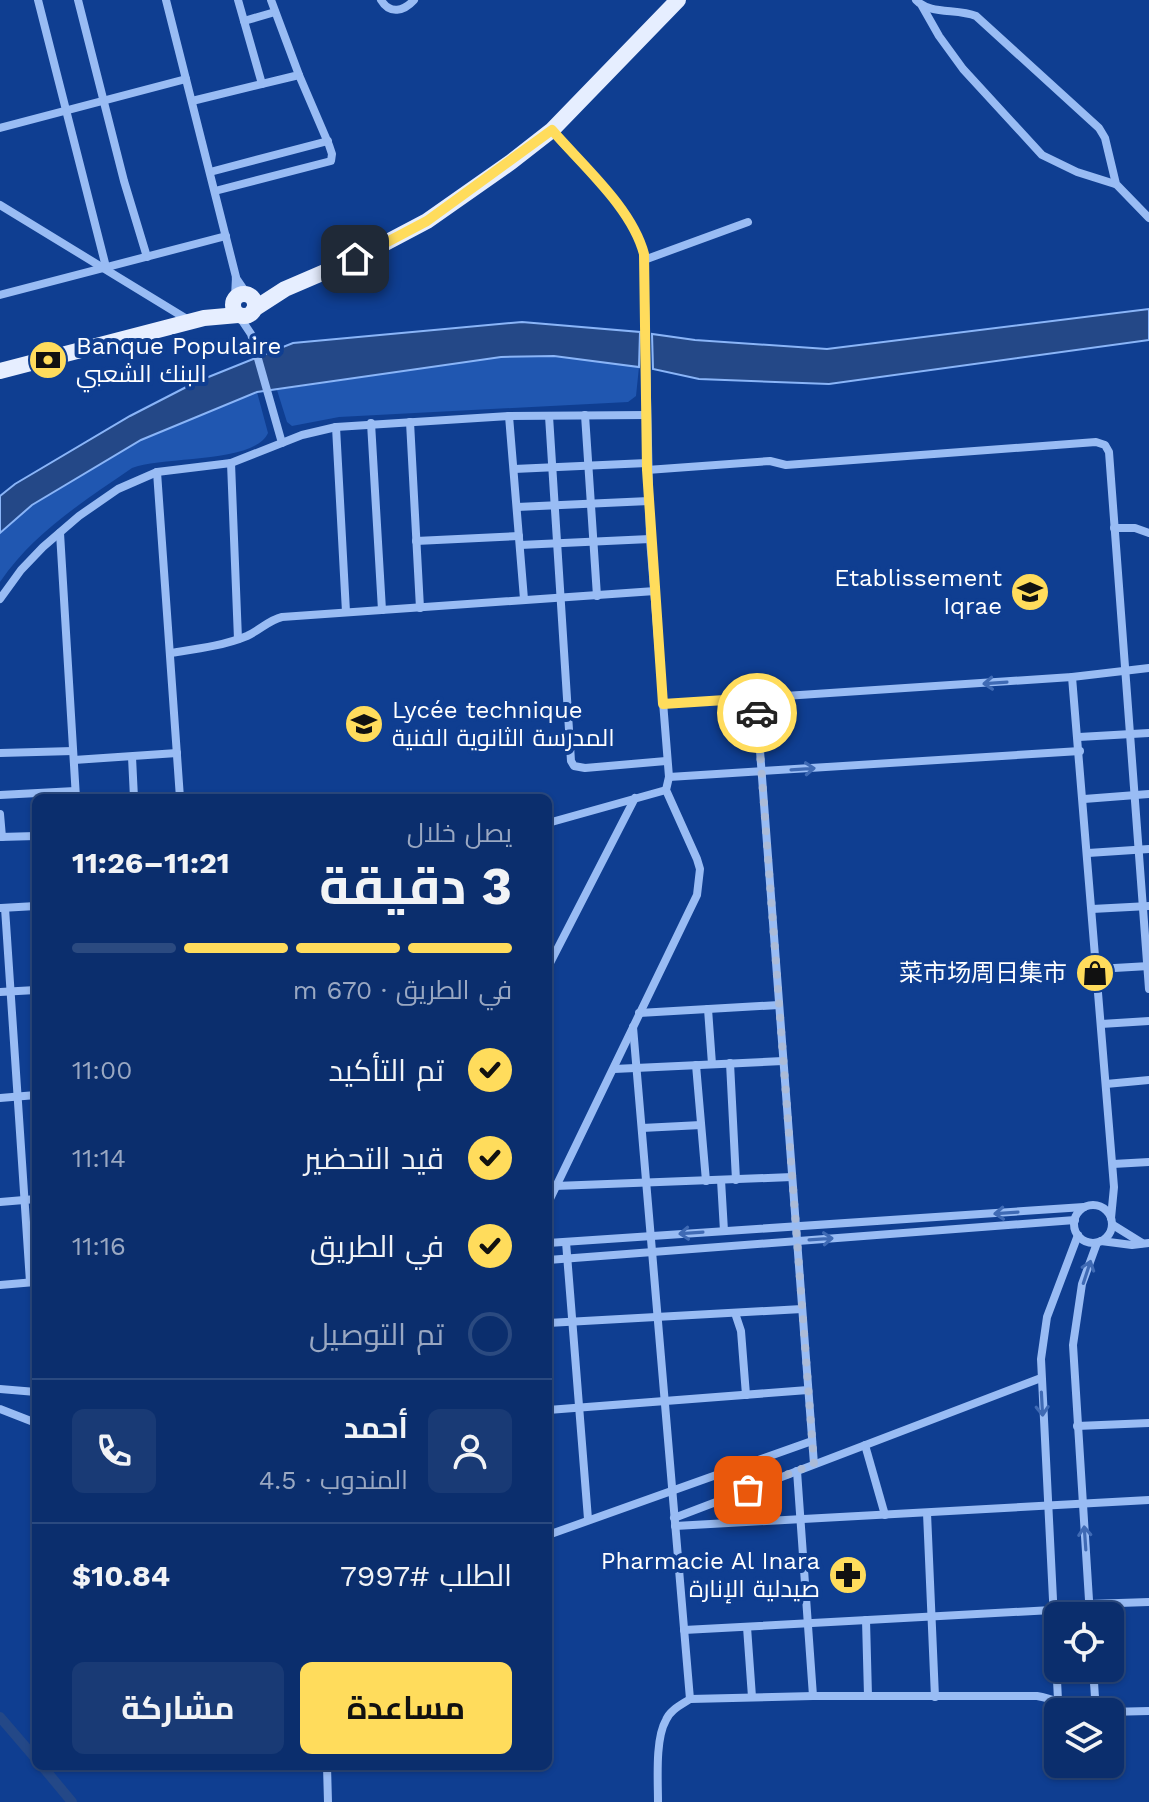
<!DOCTYPE html>
<html lang="ar">
<head>
<meta charset="utf-8">
<style>
  body { margin:0; font-family:"Work Sans",Cairo,"Noto Sans SC",sans-serif; background:#193a75; color:#f1f3f6; direction:rtl; height:100vh; display:flex; flex-direction:column; font-size:30px; white-space:nowrap }
  * { box-sizing:border-box; margin:0 }
  p { font-size:26px; color:#9aa8c2 }
  .icon { flex:none; width:44px; height:44px; fill:none; stroke:currentColor; stroke-width:2; stroke-linecap:round; stroke-linejoin:round }
  .map { position:relative; flex:1; overflow:hidden; direction:ltr }
  .panel { position:absolute; left:32px; top:794px; width:520px; height:976px; display:flex; flex-direction:column; background:#0b2e6d; border-radius:12px; box-shadow:0 2px 6px #0004,0 0 0 2px #2b4a80; direction:rtl }
  .panel>* { flex:none }
  .buttons { position:absolute; left:1044px; top:1602px; display:grid; gap:16px }
  .buttons a { display:grid; place-items:center; width:80px; height:80px; border-radius:12px; background:#0b2e6d; box-shadow:0 2px 6px #0004,0 0 0 2px #2b4a80; font-size:40px }
  .pin { position:absolute; display:grid; place-items:center; width:68px; height:68px; color:#fff; margin:-34px; border-radius:16px; box-shadow:0 4px 12px #0006 }
  .courier { position:absolute; display:grid; place-items:center; width:80px; height:80px; margin:-40px; border:6px solid #ffdc5c; border-radius:50%; background:#fff; color:#222; box-shadow:0 2px 10px #0007 }
  .overview em { font-style:normal; font-weight:700 }
  .overview div { display:flex; flex-direction:column-reverse }
  .overview { display:flex; align-items:center; justify-content:space-between; height:136px; padding:0 40px }
  h1 { font-size:52px; font-weight:700; line-height:60px }
  .bar { display:grid; grid-template-columns:repeat(4,1fr); gap:12px 8px; align-content:center; height:96px; padding:0 40px }
  .bar i { height:10px; border-radius:6px; background:#2b4a80 }
  .bar .on { background:#ffdc5c }
  .bar p { grid-column:span 4 }
  .line { display:flex; align-items:center; gap:20px; padding:0 40px; border-top:2px solid #2b4a80 }
  .line div { flex:1 }
  .round { display:grid; place-items:center; flex:none; width:84px; height:84px; border-radius:12px; background:#193a75 }
  ol { padding:0 40px; list-style:none }
  li { display:flex; align-items:center; gap:24px; height:88px }
  li p { margin-inline-start:auto }
  li .icon { padding:8px; border-radius:50%; background:#ffdc5c; color:#111; stroke-width:4 }
  li:last-child { color:#9aa8c2 }
  li i { width:44px; height:44px; border:4px solid #2b4a80; border-radius:50% }
  .primary-button { display:flex; gap:16px; margin-top:auto; padding:16px 40px }
  .primary-button a { flex:1; height:92px; border-radius:12px; background:#ffdc5c; color:#111; font-size:32px; font-weight:700; line-height:92px; text-align:center }
  .primary-button a+a { background:#193a75; color:#f1f3f6 }
  .map>svg:first-child { display:block }
</style>
</head>
<body>
<div class="map">
<svg width="1149" height="1802" viewBox="0 0 1149 1802">
  <rect width="100%" height="100%" fill="#0f3e91"/>
  <g fill="#2057b1">
    <path d="M554 356 639 367 636 396 628 402 339 417 292 426 287 422 277 390 501 357Z"/>
    <path d="M257 392 268 433C254 464 163 456 132 468 83 502 34 532 0 582V533L32 505 141 440Z"/>
  </g>
  <g fill="#244887" stroke="#8ab5f8" stroke-width="2">
    <path d="M1149 309V340L829 384 699 379 653 369 652 334 695 340 827 349Z"/>
    <path d="M522 322 640 332 639 367 554 356 501 357 257 392 141 440 32 505 0 533V496L15 484 130 416 196 382 293 343Z"/>
  </g>
  <g fill="none" stroke-linecap="round" stroke-linejoin="round">
    <g stroke="#244887" stroke-width="10">
      <path d="M0 1717 36 1759"/>
      <path d="M42 1766 72 1802"/>
    </g>
    <g stroke="#99bcf4" stroke-width="8">
      <path d="M38 0 106 267"/>
      <path d="M78 0 124 181 147 257"/>
      <path d="M166 0 236 277 235 297"/>
      <path d="M238 0 262 84"/>
      <path d="M381 0C390 15 404 11 414 0"/>
      <path d="M916 0C930 15 957 8 976 16L1099 128 1105 138 1116 184 1149 218"/>
      <path d="M922 6 939 36 963 69 1042 155 1077 172 1115 184"/>
      <path d="M244 21 275 12"/>
      <path d="M192 101 299 75 271 0"/>
      <path d="M0 128 186 79"/>
      <path d="M210 172 328 141"/>
      <path d="M215 191 331 161 332 154 329 145 299 75"/>
      <path d="M0 205 190 321"/>
      <path d="M644 260 748 222"/>
      <path d="M236 278 247 294"/>
      <path d="M0 295 226 236"/>
      <path d="M239 316 251 334 282 443"/>
      <path d="M585 415 597 596"/>
      <path d="M509 416 524 599"/>
      <path d="M549 416 571 761 574 766 585 768 666 761"/>
      <path d="M410 422 420 608"/>
      <path d="M371 423 382 610"/>
      <path d="M336 427 346 612"/>
      <path d="M231 463 238 639"/>
      <path d="M514 469 647 463"/>
      <path d="M647 470 770 461 786 465 1096 442 1105 445 1109 452 1149 989"/>
      <path d="M157 472 180 798"/>
      <path d="M517 507 649 501"/>
      <path d="M1114 528H1135L1149 533"/>
      <path d="M60 533 76 798"/>
      <path d="M416 541 519 536"/>
      <path d="M520 545 650 539"/>
      <path d="M0 599 21 570 43 547 79 516 118 489 157 472 231 463 302 435 336 427 509 416 647 415"/>
      <path d="M170 653C196 649 223 646 247 636 260 630 269 620 282 617L655 591"/>
      <path d="M1072 677 1114 1187 1111 1218"/>
      <path d="M756 698 814 1464"/>
      <path d="M663 704 1072 677 1149 668"/>
      <path d="M1079 737 1149 733"/>
      <path d="M0 753 73 751"/>
      <path d="M132 757 134 798"/>
      <path d="M74 760 177 753"/>
      <path d="M669 777 1080 751"/>
      <path d="M0 795 75 791"/>
      <path d="M1084 799 1149 794"/>
      <path d="M0 814 2 837"/>
      <path d="M548 823 666 790"/>
      <path d="M0 837 36 836"/>
      <path d="M1088 853 1149 849"/>
      <path d="M1 908 36 906"/>
      <path d="M5 908 30 1282"/>
      <path d="M1092 909 1149 906"/>
      <path d="M548 967 635 798"/>
      <path d="M1097 969 1149 966"/>
      <path d="M0 992 36 990"/>
      <path d="M708 1009 712 1064"/>
      <path d="M639 1013 779 1005"/>
      <path d="M1101 1024 1149 1021"/>
      <path d="M633 1027 690 1699"/>
      <path d="M730 1063 736 1180"/>
      <path d="M696 1065 706 1181"/>
      <path d="M614 1069 783 1061"/>
      <path d="M1106 1084 1149 1080"/>
      <path d="M0 1098 36 1095"/>
      <path d="M642 1128 701 1125"/>
      <path d="M1113 1164 1149 1162"/>
      <path d="M721 1180 724 1231"/>
      <path d="M555 1186 792 1177"/>
      <path d="M0 1202 36 1199"/>
      <path d="M548 1203 697 895 700 869 697 859 666 790 669 777 650 539 644 254C632 209 583 166 552 131"/>
      <circle cx="1093" cy="1224" r="19"/>
      <path d="M1113 1225 1142 1243"/>
      <path d="M1101 1241 1132 1245 1149 1243"/>
      <path d="M566 1242 588 1519"/>
      <path d="M548 1243 1084 1207"/>
      <path d="M548 1260 1075 1220"/>
      <path d="M0 1285 35 1282"/>
      <path d="M735 1313 741 1331 746 1395"/>
      <path d="M548 1323 802 1309"/>
      <path d="M0 1389 36 1392"/>
      <path d="M0 1409 36 1423"/>
      <path d="M548 1410 808 1390"/>
      <path d="M1077 1426 1149 1423"/>
      <path d="M865 1445 885 1515"/>
      <path d="M797 1471 813 1696"/>
      <path d="M927 1513 935 1697"/>
      <path d="M674 1518 1041 1378"/>
      <path d="M675 1526 1149 1500"/>
      <path d="M548 1535 812 1441"/>
      <path d="M1089 1604 1149 1602"/>
      <path d="M1090 1616 1073 1345 1082 1284 1097 1243"/>
      <path d="M866 1620 868 1696"/>
      <path d="M747 1627 752 1697"/>
      <path d="M684 1630 1052 1610"/>
      <path d="M1093 1668 1096 1712"/>
      <path d="M1058 1700 1041 1359 1047 1317 1078 1235"/>
      <path d="M1107 1712 1149 1711"/>
      <path d="M327 1766 328 1802"/>
      <path d="M658 1802C658 1780 655 1739 666 1720 670 1710 681 1705 690 1699L813 1696H1037C1057 1699 1074 1710 1095 1712"/>
    </g>
    <g stroke="#e6eeff" stroke-width="16">
      <circle cx="244" cy="305" r="11"/>
      <path d="M254 309 285 289 355 259 427 221 511 162 552 130 678 0"/>
      <path d="M0 371 204 318 238 315"/>
    </g>
  </g>
  <defs><path id="oneway-shaft" d="M-6 0H5M1.5-3L5.5 0L1.5 3" fill="none" stroke-width="1.6" stroke-linecap="round" stroke-linejoin="round" transform="scale(2)"/></defs>
  <g stroke="#3f6ab4">
    <use href="#oneway-shaft" transform="translate(995 683) rotate(176)"/>
    <use href="#oneway-shaft" transform="translate(803 769) rotate(-4)"/>
    <use href="#oneway-shaft" transform="translate(1006 1213) rotate(176)"/>
    <use href="#oneway-shaft" transform="translate(691 1233) rotate(176)"/>
    <use href="#oneway-shaft" transform="translate(821 1239) rotate(-4)"/>
    <use href="#oneway-shaft" transform="translate(1087 1272) rotate(-72)"/>
    <use href="#oneway-shaft" transform="translate(1042 1404) rotate(87)"/>
    <use href="#oneway-shaft" transform="translate(1085 1538) rotate(-94)"/>
  </g>
  <g fill="none" stroke-linecap="round" stroke-linejoin="round">
    <path stroke="#abbbd8" stroke-width="8" stroke-dasharray="0 14.4" d="M748 1490 814 1464 757 713"/>
    <path stroke="#ffdc5c" stroke-width="10" d="M355 259 427 221 552 130C583 166 632 208 644 254L647 470 663 704 756 698 757 713"/>
  </g>
  <defs>
    <symbol id="bank-disc" viewBox="-11 -11 22 22"><circle r="9.5" fill="#ffdc5c" stroke="#0f3e91"/><path d="M-6-4H6V4H-6ZM0-2.3a2.3 2.3 0 1 0 0 4.6a2.3 2.3 0 1 0 0-4.6Z" fill="#111"/></symbol>
    <symbol id="school-disc" viewBox="-11 -11 22 22"><circle r="9.5" fill="#ffdc5c" stroke="#0f3e91"/><path d="M0-5L7-2L0 1L-7-2ZM-4 1L0 2.5L4 1V4Q0 6-4 4Z" fill="#111"/></symbol>
    <symbol id="shop-disc" viewBox="-11 -11 22 22"><circle r="9.5" fill="#ffdc5c" stroke="#0f3e91"/><path d="M-5-2.5h2.3a2.7 3.5 0 0 1 5.4 0H5L5.5 6h-11ZM-1.5-2.5h3a1.5 2.3 0 0 0-3 0Z" fill="#111"/></symbol>
    <symbol id="pharmacy-disc" viewBox="-11 -11 22 22"><circle r="9.5" fill="#ffdc5c" stroke="#0f3e91"/><path d="M-2-6h4v4h4v4h-4v4h-4v-4h-4v-4h4Z" fill="#111"/></symbol>
  </defs>
  <g fill-rule="evenodd">
    <use href="#bank-disc" x="26" y="338" width="44" height="44"/>
    <use href="#school-disc" x="1008" y="570" width="44" height="44"/>
    <use href="#school-disc" x="342" y="702" width="44" height="44"/>
    <use href="#shop-disc" x="1073" y="951" width="44" height="44"/>
    <use href="#pharmacy-disc" x="826" y="1553" width="44" height="44"/>
  </g>
  <g text-anchor="middle" dominant-baseline="central" stroke-width="8" stroke-linejoin="round" paint-order="stroke">
    <g font-size="24" fill="#fff" stroke="#0f3e91" text-anchor="end">
      <text x="76" y="346" text-anchor="start">Banque Populaire<tspan x="76" dy="28">البنك الشعبي</tspan></text>
      <text x="1002" y="578">Etablissement<tspan x="1002" dy="28">Iqrae</tspan></text>
      <text x="392" y="710" text-anchor="start">Lycée technique<tspan x="392" dy="28">المدرسة الثانوية الفنية</tspan></text>
      <text x="1067" y="973">菜市场周日集市</text>
      <text x="820" y="1561">Pharmacie Al Inara<tspan x="820" dy="28">صيدلية الإنارة</tspan></text>
    </g>
  </g>
</svg>
<div class="buttons">
<a><svg class="icon" aria-label="locate" viewBox="0 0 24 24"><circle cx="12" cy="12" r="6"/><path d="M12 2v4M12 18v4M2 12h4M18 12h4"/></svg></a>
<a><svg class="icon" aria-label="layers" viewBox="0 0 24 24"><path d="M12 4l9 5-9 5-9-5zM3 14l9 5 9-5"/></svg></a>
</div>
<div class="pin" style="left:748px;top:1490px;background:#ea580c"><svg class="icon" aria-label="bag" viewBox="0 0 24 24"><path d="M5 8h14l-1 12H6zM9 8a3 3 0 0 1 6 0"/></svg></div>
<div class="pin" style="left:355px;top:259px;background:#1f2937"><svg class="icon" aria-label="home" viewBox="0 0 24 24"><path d="M3 11l9-7 9 7M6 9v11h12V9"/></svg></div>
<div class="courier" style="left:757px;top:713px"><svg class="icon" aria-label="car" viewBox="0 0 24 24"><path d="M5 17H2v-5l4-1 3-4h7l3 4 3 1v5h-3M9 17h6M6 11h13"/><circle cx="7" cy="17" r="2"/><circle cx="17" cy="17" r="2"/></svg></div>
<section class="panel">
<div class="overview"><div><h1>3 دقيقة</h1><p>يصل خلال</p></div><em>11:21–11:26</em></div>
<div class="bar"><i class="on"></i><i class="on"></i><i class="on"></i><i></i><p>في الطريق · 670 m</p></div>
<ol>
<li><svg class="icon" aria-label="check" viewBox="0 0 24 24"><path d="M5 12l5 5 9-10"/></svg>تم التأكيد<p>11:00</p></li>
<li><svg class="icon" aria-label="check" viewBox="0 0 24 24"><path d="M5 12l5 5 9-10"/></svg>قيد التحضير<p>11:14</p></li>
<li><svg class="icon" aria-label="check" viewBox="0 0 24 24"><path d="M5 12l5 5 9-10"/></svg>في الطريق<p>11:16</p></li>
<li><i></i>تم التوصيل</li>
</ol>
<div class="line" style="height:144px"><a class="round"><svg class="icon" aria-label="person" viewBox="0 0 24 24"><circle cx="12" cy="8" r="4"/><path d="M4 21q1-7 8-7t8 7"/></svg></a><div><b>أحمد</b><p>المندوب · 4.5</p></div><a class="round"><svg class="icon" aria-label="phone" viewBox="0 0 24 24"><path d="M5 4h4l2 5-3 2q2 4 5 5l2-3 5 2v4C11 20 4 13 5 4z"/></svg></a></div>
<div class="line" style="height:104px"><div>الطلب #7997</div><b>$10.84</b></div>
<div class="primary-button"><a>مساعدة</a><a>مشاركة</a></div>
</section>
</div>
</body>
</html>
